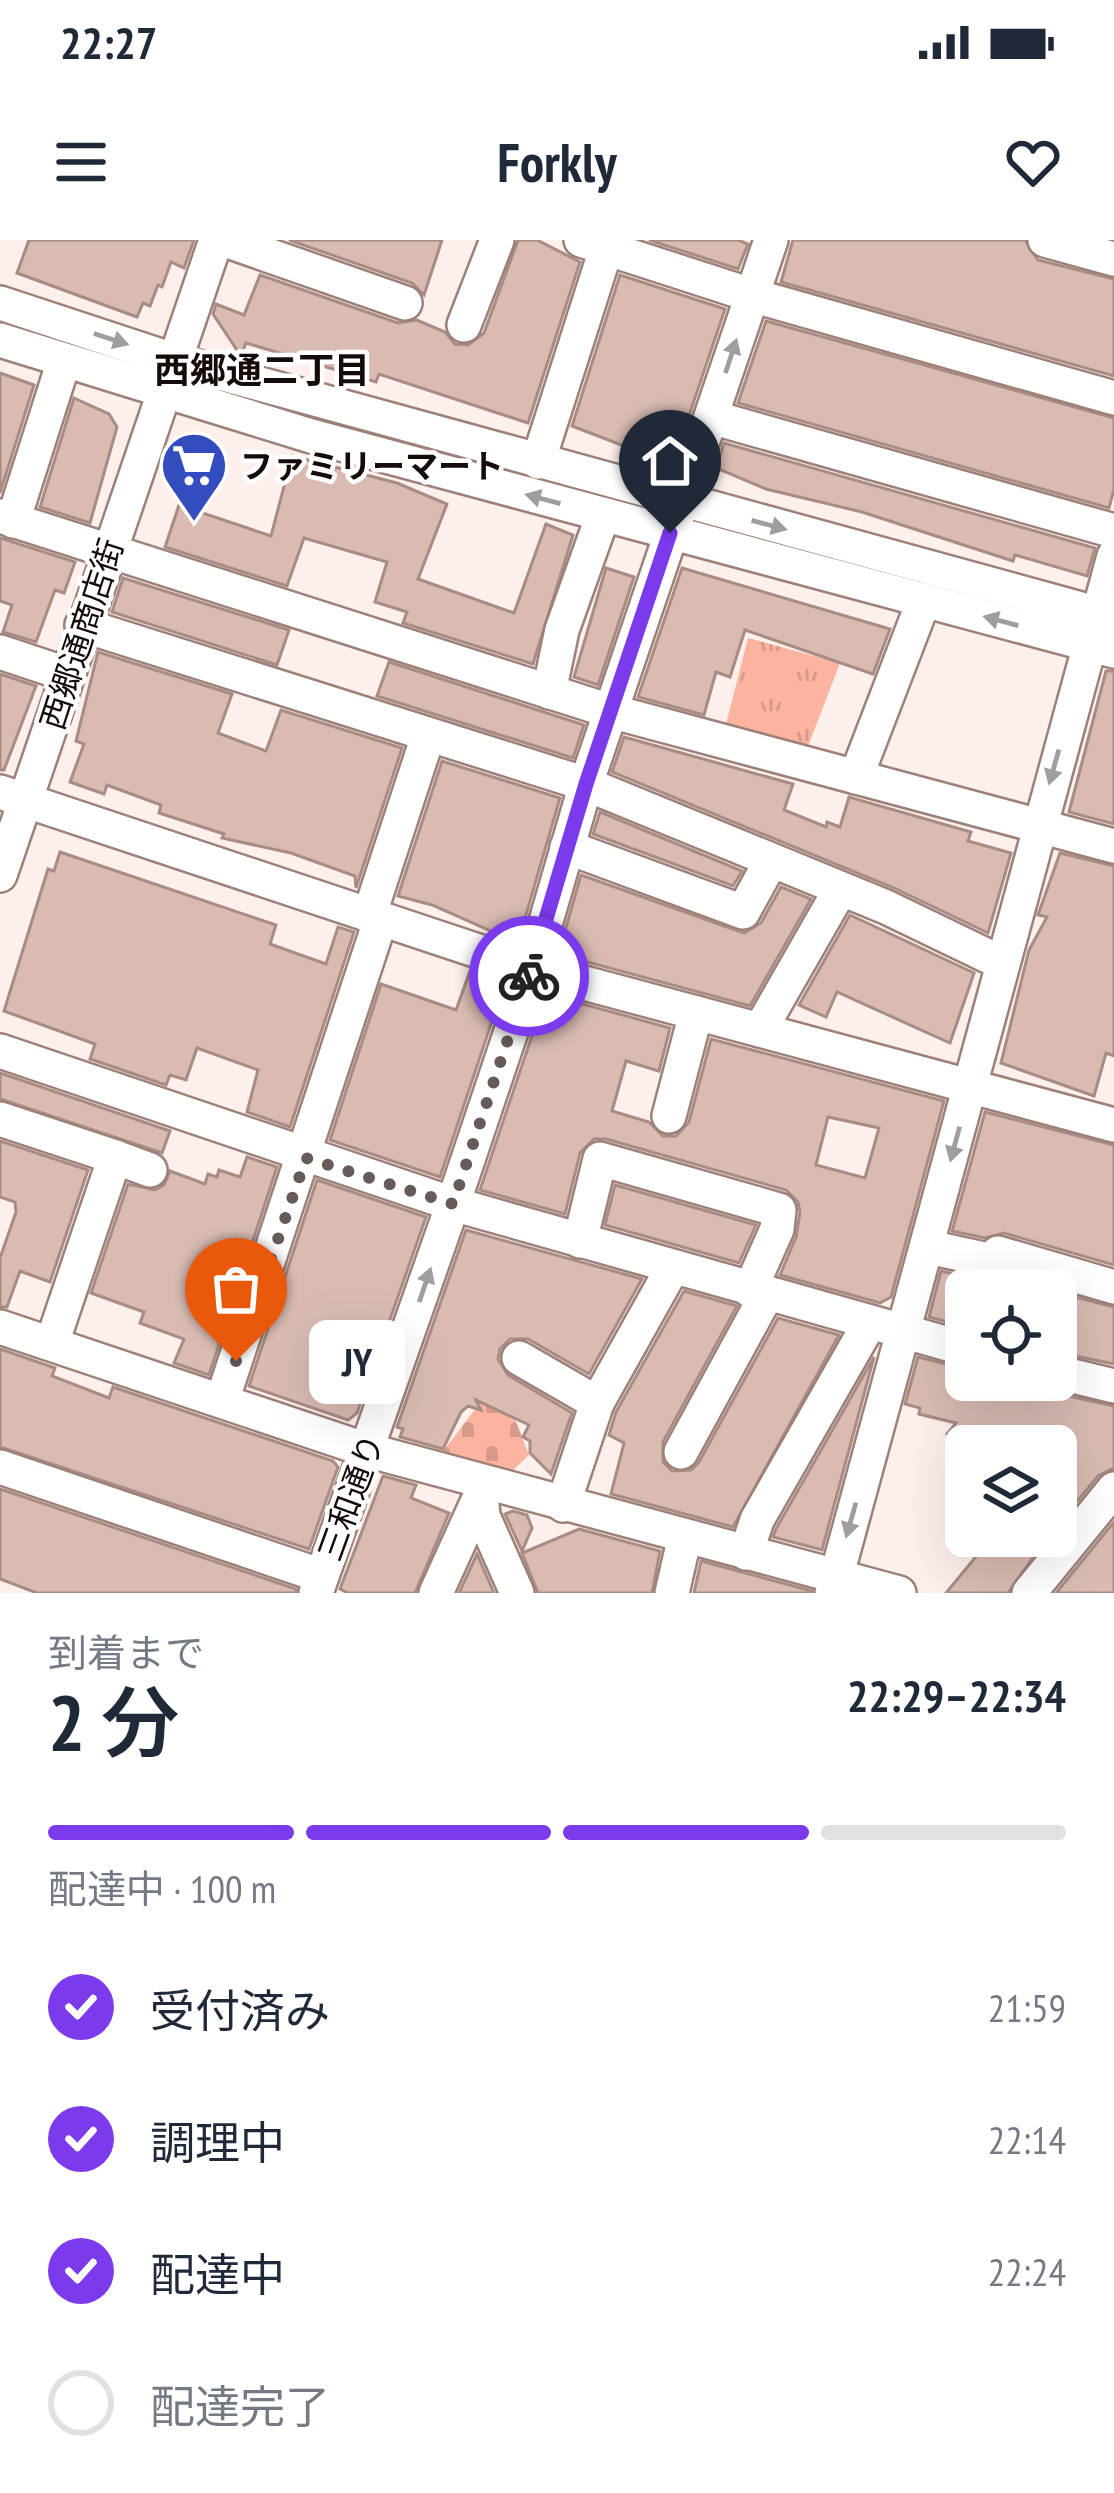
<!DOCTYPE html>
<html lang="ja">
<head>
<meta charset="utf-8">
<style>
  body { margin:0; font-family:"PT Sans Narrow","Noto Sans JP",sans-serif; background:#f2f2f3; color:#1f2937; height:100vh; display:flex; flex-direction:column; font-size:45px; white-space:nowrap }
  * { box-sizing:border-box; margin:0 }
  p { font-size:39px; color:#747a83 }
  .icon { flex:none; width:66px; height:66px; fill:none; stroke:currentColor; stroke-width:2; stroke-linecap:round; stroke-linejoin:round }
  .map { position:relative; height:1353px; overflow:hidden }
  .panel { display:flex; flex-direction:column; background:#fff; flex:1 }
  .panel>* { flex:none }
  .controls { position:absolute; left:945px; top:1029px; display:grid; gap:24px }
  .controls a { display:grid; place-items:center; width:132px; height:132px; border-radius:18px; background:#fff; box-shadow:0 12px 48px #0002; font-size:60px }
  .pin { position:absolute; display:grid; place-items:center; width:102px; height:102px; color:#fff; margin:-123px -51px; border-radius:50% 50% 50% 0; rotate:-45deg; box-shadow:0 0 12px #0007 }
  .pin .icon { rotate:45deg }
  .courier { position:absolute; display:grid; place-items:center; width:120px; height:120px; margin:-60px; border:9px solid #7c3aed; border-radius:50%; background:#fff; color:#222; box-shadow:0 3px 15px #0007 }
  .bubble { position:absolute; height:84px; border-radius:18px; background:#fff; box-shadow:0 12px 48px #0002; font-size:39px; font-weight:600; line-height:84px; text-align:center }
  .headline em { font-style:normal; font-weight:600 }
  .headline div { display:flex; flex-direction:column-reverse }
  .headline { display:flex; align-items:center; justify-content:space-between; height:204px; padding:0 48px }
  h1 { font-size:78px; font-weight:600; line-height:90px }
  .bar { display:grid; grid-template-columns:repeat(4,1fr); gap:18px 12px; align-content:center; height:144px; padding:0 48px }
  .bar i { height:15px; border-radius:9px; background:#e0e1e3 }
  .bar .on { background:#7c3aed }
  .bar p { grid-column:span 4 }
  ol { padding:0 48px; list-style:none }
  li { display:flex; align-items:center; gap:36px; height:132px }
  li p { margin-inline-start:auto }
  li .icon { padding:12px; border-radius:50%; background:#7c3aed; color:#fff; stroke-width:4 }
  li:last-child { color:#747a83 }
  li i { width:66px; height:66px; border:6px solid #e0e1e3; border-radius:50% }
  .status { display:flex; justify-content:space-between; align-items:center; height:84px; padding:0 60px; background:#fff; direction:ltr }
  .status svg { height:33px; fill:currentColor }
  header { display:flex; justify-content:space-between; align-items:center; height:156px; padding:0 48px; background:#fff; font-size:54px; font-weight:600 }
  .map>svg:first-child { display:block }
</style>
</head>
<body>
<div class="status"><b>22:27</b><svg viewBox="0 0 49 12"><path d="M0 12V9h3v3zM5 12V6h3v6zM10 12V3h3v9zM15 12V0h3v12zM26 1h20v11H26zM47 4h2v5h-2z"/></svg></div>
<header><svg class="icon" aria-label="menu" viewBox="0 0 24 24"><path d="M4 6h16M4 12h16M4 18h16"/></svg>Forkly<svg class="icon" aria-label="heart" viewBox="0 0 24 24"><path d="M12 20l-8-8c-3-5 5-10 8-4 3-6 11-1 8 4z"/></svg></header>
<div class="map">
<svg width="1114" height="1353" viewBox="0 0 1114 1353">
  <defs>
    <pattern id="grass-tufts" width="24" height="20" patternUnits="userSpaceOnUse" patternTransform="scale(3)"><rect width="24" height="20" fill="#fcb4a1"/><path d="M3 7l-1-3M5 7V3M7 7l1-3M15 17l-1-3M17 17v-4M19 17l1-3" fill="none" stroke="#d79989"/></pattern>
    <pattern id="cemetery-stones" width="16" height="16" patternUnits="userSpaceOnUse" patternTransform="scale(3)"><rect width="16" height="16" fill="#fcb4a1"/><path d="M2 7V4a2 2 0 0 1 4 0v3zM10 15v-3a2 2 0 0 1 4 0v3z" fill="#d79989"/></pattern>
  </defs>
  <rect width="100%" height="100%" fill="#fdf0ec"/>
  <path fill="url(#grass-tufts)" d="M748 398 840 423 805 514 724 492Z"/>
  <path fill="url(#cemetery-stones)" d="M495 1143 502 1146 529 1215 508 1235 441 1214Z"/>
  <g fill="#d9bbb2" stroke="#a88b83" stroke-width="3" fill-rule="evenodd">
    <path d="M29 0H194L184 28 171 22 162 47 158 45 150 66 143 63 137 77 17 33Z"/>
    <path d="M289 0H442L424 55 412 43Z"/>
    <path d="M518 0H537L580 22 528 183 379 134 376 142 246 103 241 116 213 74 216 64 244 75 260 35 398 83 417 80 445 92 455 104 468 105 484 93Z"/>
    <path d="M649 0H738L748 4 738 29Z"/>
    <path d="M793 0H1025L1038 20 1114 39V136L781 42Z"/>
    <path d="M620 35 725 69 678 208 669 205 663 221 572 186Z"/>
    <path d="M766 81 1114 178V249L1109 268 738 163Z"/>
    <path d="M0 133 34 145 0 253Z"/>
    <path d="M74 158 109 174 117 187 90 283 40 267Z"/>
    <path d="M724 203 1095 308 1087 336 1015 315 1013 321 862 272 766 249 716 228Z"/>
    <path d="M292 216 397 243 447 264 418 339 514 373 546 284 573 295 533 424 403 383 407 372 375 362 387 322 304 298 287 346 165 307 179 265 271 296Z"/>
    <path d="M0 298 75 322 64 353 55 350 36 402 3 392 12 365 0 361Z"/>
    <path d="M606 328 634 337 598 445 574 437Z"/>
    <path d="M682 328 890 389 873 434 745 390 730 437 716 432 704 475 638 457Z"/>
    <path d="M123 338 289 390 277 425 112 372Z"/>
    <path d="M98 412 232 454 218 493 266 511 281 470 402 508 356 648 355 636 291 613 222 598 224 594 159 573 161 565 107 545 104 554 70 542 84 504 76 501Z"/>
    <path d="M389 422 584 485 573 518 377 456Z"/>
    <path d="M1106 431H1114V584L1069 572Z"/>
    <path d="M0 434 36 446 4 530H0Z"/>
    <path d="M624 497 793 544 784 570 826 587 827 582 840 587 849 557 971 592 968 601 1011 613 988 693 894 648 612 532Z"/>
    <path d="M442 521 560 558 521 692 509 699 432 665 398 656Z"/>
    <path d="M600 572 742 631 733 646 593 594Z"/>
    <path d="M60 612 276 685 270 704 326 724 338 687 354 692 290 887 247 872 258 830 197 808 186 840 170 835 166 845 90 819 95 804 4 771 48 629 54 631Z"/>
    <path d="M1060 613 1114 626V816L1106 813 1094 856 1001 823 1029 710 1047 677 1038 675Z"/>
    <path d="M581 635 744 693 761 683 781 647 811 659 750 766 565 716 560 708Z"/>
    <path d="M850 675 974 733 950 803 837 752 826 777 799 765Z"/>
    <path d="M470 731 505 742 440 937 330 900 381 744 456 770Z"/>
    <path d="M546 754 670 788 659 831 626 821 612 871 649 882 663 896H676L689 882 711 799 944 861 891 1057 880 1063 780 1035 796 997 800 972 798 962 786 950 606 899H594L580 913 565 974 480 950ZM828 877 879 888 865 938 816 925Z"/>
    <path d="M0 833 170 891 162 913 0 859Z"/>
    <path d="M985 872 1114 905V1025L1004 993 985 998 952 991Z"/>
    <path d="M0 901 88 930 50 1042 20 1031 7 1067H0V1018L16 972 15 962 0 957Z"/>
    <path d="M247 917 277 927 209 1135 174 1123 184 1099 140 1083 144 1072 91 1053 128 944 155 950 164 945 170 931 205 944 208 934 217 937 219 930 240 937Z"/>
    <path d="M317 940 426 977 357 1173 348 1180 249 1146Z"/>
    <path d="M615 945 756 985 739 1023 605 985Z"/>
    <path d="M466 990 642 1039 589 1134 528 1099H510L500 1109 498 1119 508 1135 572 1173 551 1234 530 1213V1201L523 1197 529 1185 476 1160 481 1170 468 1166 461 1172 443 1209 400 1197 403 1189 397 1187Z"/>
    <path d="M941 1031 989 1042 1005 1037 1050 1050H966V1087L929 1077Z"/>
    <path d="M684 1051 737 1066 663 1202V1222L672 1231 691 1230 699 1222 778 1078 839 1095 733 1287 611 1254 624 1203 609 1195 616 1172Z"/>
    <path d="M1056 1052 1114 1067V1124L1056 1112 1064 1070 1056 1068Z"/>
    <path d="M0 1109 55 1128 52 1136 109 1158 113 1147 333 1221 338 1227 309 1309 0 1207Z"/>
    <path d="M874 1117 822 1310 773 1297 776 1289Z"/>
    <path d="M918 1117 966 1129V1140H989L987 1146 1026 1158 1038 1142 1051 1152 1114 1166V1228L1098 1236 1056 1287V1206H961L947 1194 956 1183 919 1174 920 1168 905 1164Z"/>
    <path d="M383 1236 416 1245 411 1258 449 1273 415 1353H348L340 1349Z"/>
    <path d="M0 1249 296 1349V1353H37L0 1339Z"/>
    <path d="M513 1271 527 1275 532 1288 522 1311 505 1274Z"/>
    <path d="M1114 1282V1353H1056Z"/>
    <path d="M579 1289 660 1311 652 1353H538L522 1313Z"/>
    <path d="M993 1296H1048L1008 1353H946Z"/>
    <path d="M477 1314 494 1353H459Z"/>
    <path d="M701 1321 812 1351V1353H694Z"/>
  </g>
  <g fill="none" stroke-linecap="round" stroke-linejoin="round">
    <defs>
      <g id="minor">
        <path d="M225 0 405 63"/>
        <path d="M581 0 751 55 1114 158"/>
        <path d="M1045 0 1114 19"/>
        <path d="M0 63 176 121 1114 378"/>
        <path d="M464 85 497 0"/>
        <path d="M0 100 311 196 1114 411"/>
        <path d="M711 177 1114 291"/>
        <path d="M538 222 609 0"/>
        <path d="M0 276 610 471 1114 606"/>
        <path d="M13 281 64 121"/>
        <path d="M82 385 586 544 886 667 1002 723"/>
        <path d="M0 412 66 434"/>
        <path d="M549 452 562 390 603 275"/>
        <path d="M856 537 924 360"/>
        <path d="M0 552 532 729 1114 885"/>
        <path d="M567 607 743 672 771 621"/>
        <path d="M0 635 216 0"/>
        <path d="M369 676 428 496"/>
        <path d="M760 790 840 650"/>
        <path d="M0 811 453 964 966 1109"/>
        <path d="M669 876 696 773"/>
        <path d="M0 879 115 917 52 1103"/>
        <path d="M115 917 150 930"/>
        <path d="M580 1001 600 919 779 970 777 989 750 1050"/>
        <path d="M928 1007 993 1021 998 1013 1114 1047"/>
        <path d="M0 1087 367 1210 899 1353"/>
        <path d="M519 1118 597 1163"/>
        <path d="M1056 1132 1114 1146"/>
        <path d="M222 1161 380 681"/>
        <path d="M681 1212 767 1054"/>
        <path d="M0 1227 322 1336"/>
        <path d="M480 1242 483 1276 517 1353"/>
        <path d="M563 1265 597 1163 673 1027"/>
        <path d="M746 1313 757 1280 869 1084"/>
        <path d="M316 1353 453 964 532 729 586 544 771 0"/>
        <path d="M436 1353 481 1254"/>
        <path d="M672 1353 685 1296"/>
        <path d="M832 1353 1114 316"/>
        <path d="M1029 1353 1114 1249"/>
      </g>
    </defs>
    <use href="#minor" stroke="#9d8179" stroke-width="38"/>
    <use href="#minor" stroke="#fff" stroke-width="33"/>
  </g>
  <defs><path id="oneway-solid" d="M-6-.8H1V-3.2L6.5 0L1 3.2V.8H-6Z" transform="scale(3)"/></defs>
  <g fill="#a19d9d">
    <use href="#oneway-solid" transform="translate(111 99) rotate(18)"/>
    <use href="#oneway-solid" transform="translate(731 116) rotate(-72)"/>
    <use href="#oneway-solid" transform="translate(543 259) rotate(-165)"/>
    <use href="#oneway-solid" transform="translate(769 285) rotate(15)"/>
    <use href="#oneway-solid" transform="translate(1001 381) rotate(-165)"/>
    <use href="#oneway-solid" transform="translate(1054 527) rotate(106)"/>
    <use href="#oneway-solid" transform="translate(955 904) rotate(105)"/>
    <use href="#oneway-solid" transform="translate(425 1045) rotate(-71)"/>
    <use href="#oneway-solid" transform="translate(851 1280) rotate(106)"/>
  </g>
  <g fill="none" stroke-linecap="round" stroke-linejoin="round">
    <path stroke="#665b58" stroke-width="12" stroke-dasharray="0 21.6" d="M236 1121 306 918 453 964 529 736"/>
    <path stroke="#7c3aed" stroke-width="15" d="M529 736 586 544 670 293"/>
  </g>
  <defs>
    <symbol id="supermarket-pin" viewBox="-11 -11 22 30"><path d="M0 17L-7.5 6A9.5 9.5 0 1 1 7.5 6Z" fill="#334dbf" stroke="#fff"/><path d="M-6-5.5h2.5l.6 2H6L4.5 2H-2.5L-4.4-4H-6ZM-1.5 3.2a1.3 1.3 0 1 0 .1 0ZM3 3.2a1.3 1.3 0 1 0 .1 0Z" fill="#fff"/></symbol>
  </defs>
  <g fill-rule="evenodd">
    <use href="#supermarket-pin" x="156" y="187" width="76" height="104"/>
  </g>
  <g text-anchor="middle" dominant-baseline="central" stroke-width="9" stroke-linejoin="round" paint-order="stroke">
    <g font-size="33" font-weight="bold" fill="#150b09" stroke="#fff" text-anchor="start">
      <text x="240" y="225">ファミリーマート</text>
    </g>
    <g font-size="33" fill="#150b09" stroke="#fff">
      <text transform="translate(81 394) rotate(-72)">西郷通商店街</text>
      <text transform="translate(350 1257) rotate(-70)">三和通り</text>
    </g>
    <g font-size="36" font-weight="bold" fill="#150b09" stroke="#fff">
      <text x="262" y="129">西郷通二丁目</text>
    </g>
  </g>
</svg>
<div class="controls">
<a><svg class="icon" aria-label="locate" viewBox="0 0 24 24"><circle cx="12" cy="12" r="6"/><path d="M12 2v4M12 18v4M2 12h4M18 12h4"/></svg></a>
<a><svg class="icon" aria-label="layers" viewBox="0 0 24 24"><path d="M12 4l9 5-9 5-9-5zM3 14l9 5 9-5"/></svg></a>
</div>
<div class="pin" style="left:236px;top:1121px;background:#ea580c"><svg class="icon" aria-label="bag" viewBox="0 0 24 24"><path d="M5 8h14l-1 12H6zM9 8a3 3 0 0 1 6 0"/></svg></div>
<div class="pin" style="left:670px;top:293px;background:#1f2937"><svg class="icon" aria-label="home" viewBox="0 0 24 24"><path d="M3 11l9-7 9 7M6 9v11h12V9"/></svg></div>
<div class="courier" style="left:529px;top:736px"><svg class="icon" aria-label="bike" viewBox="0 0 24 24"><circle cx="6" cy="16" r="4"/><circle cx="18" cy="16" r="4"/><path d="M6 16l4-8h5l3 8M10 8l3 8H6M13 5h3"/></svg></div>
<div class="bubble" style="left:309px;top:1080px;width:96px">JY</div>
</div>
<section class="panel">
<div class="headline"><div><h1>2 分</h1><p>到着まで</p></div><em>22:29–22:34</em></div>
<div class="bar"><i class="on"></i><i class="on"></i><i class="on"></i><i></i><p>配達中 · 100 m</p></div>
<ol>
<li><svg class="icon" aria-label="check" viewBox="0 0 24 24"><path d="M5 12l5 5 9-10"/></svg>受付済み<p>21:59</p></li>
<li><svg class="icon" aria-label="check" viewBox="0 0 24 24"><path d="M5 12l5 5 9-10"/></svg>調理中<p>22:14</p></li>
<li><svg class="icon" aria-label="check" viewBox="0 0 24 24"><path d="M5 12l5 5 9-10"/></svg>配達中<p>22:24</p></li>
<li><i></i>配達完了</li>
</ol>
</section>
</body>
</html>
